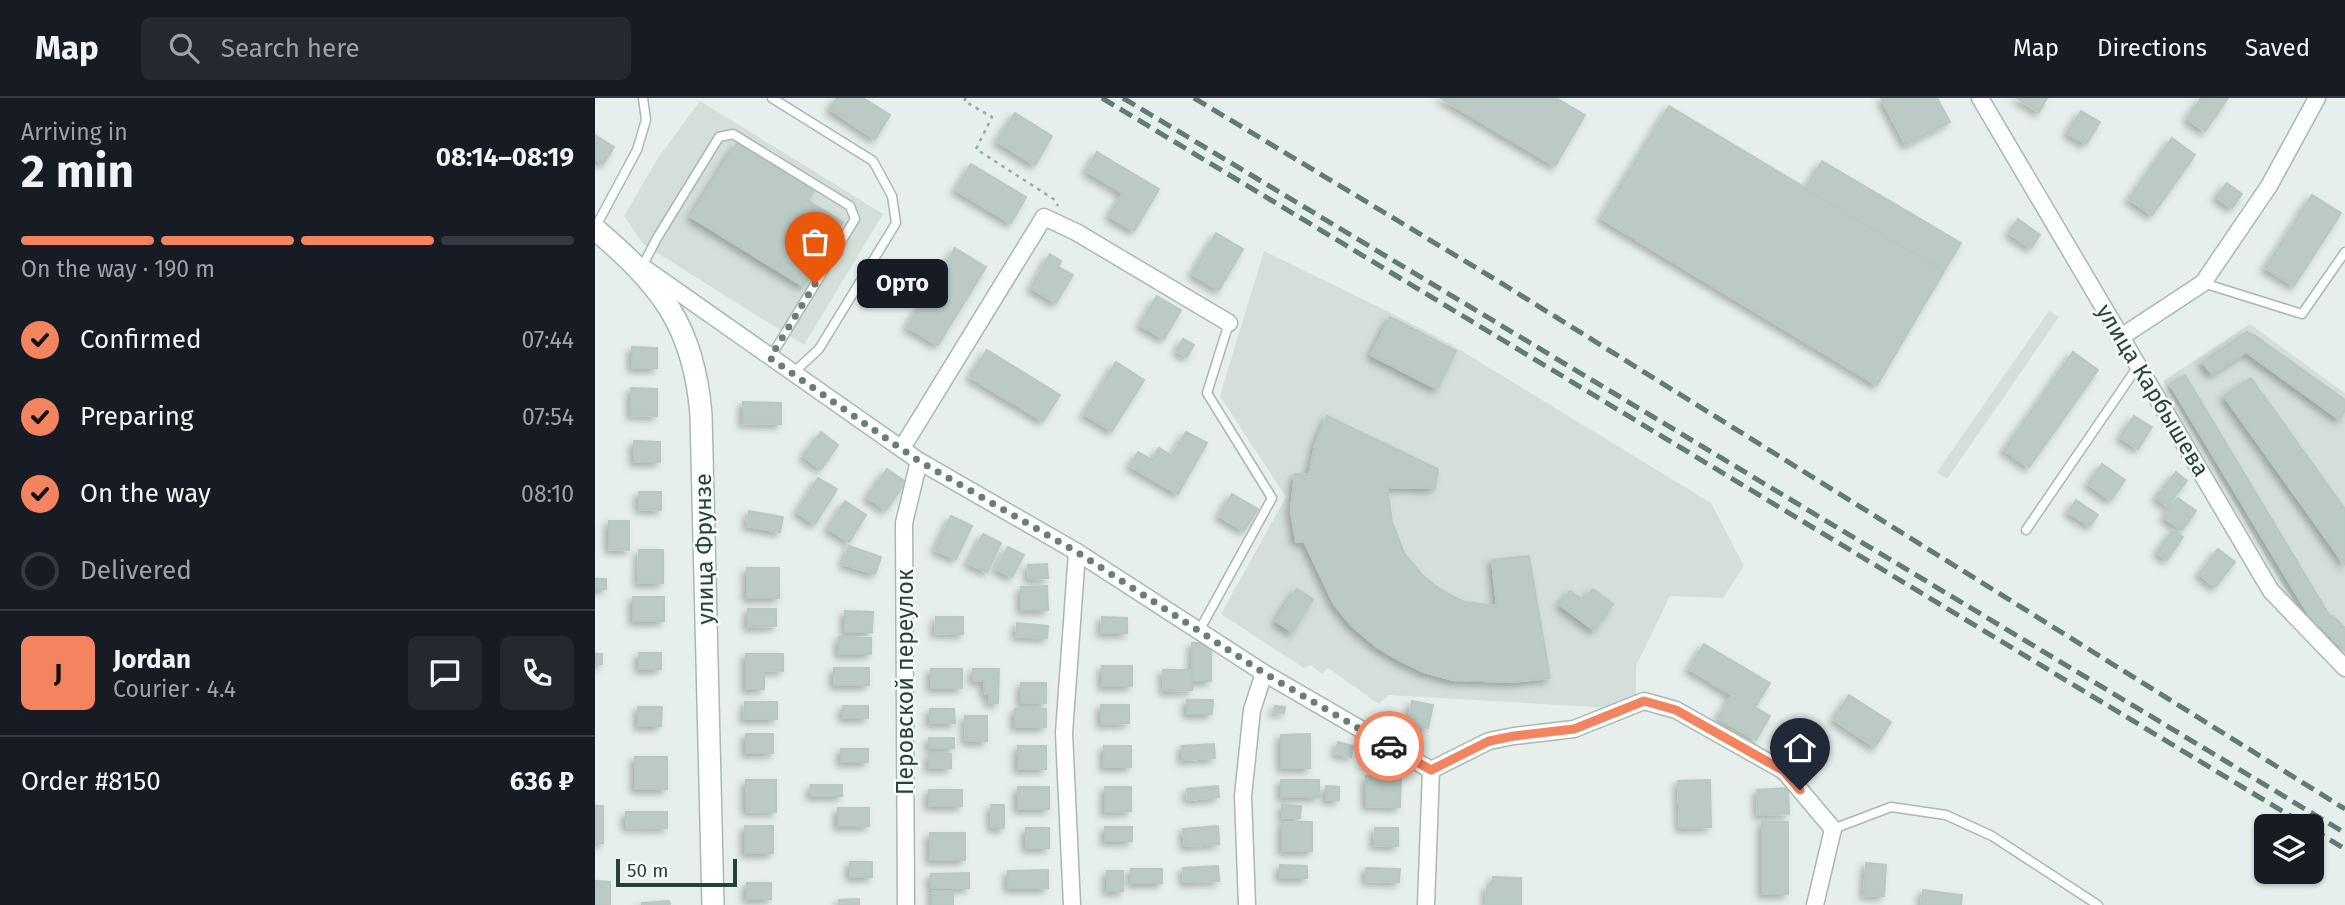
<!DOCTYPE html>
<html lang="en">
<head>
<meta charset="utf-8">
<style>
  body { margin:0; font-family:"Fira Sans",sans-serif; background:#242831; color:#f1f3f6; height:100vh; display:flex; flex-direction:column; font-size:26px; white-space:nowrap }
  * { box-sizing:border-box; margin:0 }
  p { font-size:23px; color:#9ea1a6 }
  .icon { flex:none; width:38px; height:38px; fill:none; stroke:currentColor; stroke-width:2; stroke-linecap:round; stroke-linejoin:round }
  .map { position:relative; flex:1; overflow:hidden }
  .details { display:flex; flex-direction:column; background:#171b24; width:595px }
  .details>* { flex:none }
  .tools { position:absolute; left:1659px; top:716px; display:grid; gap:14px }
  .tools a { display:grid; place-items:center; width:70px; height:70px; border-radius:10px; background:#171b24; box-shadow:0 2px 5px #0004; font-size:35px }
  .scale { position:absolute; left:21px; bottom:18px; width:121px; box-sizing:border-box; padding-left:7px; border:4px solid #24423a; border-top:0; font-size:19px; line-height:24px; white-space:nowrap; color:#24423a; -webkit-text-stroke:5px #f7fbf9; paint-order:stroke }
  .pin { position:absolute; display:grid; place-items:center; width:60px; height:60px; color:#fff; margin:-72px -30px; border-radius:50% 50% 50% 0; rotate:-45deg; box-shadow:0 0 7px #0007 }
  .pin .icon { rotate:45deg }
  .courier { position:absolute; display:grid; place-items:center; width:70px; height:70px; margin:-35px; border:5px solid #f4845f; border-radius:50%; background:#fff; color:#222; box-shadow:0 2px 9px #0007 }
  .bubble { position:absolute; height:49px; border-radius:10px; background:#171b24; box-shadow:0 2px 5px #0004; font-size:23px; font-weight:700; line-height:49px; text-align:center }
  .summary em { font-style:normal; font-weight:700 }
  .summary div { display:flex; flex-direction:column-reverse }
  .summary { display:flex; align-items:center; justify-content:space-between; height:119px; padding:0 21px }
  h1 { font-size:46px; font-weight:700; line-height:52px }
  .bar { display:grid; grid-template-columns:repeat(4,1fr); gap:10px 7px; align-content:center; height:84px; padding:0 21px }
  .bar i { height:9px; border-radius:5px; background:#363941 }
  .bar .active { background:#f4845f }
  .bar p { grid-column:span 4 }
  .line { display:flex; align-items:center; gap:18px; padding:0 21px; border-top:2px solid #363941 }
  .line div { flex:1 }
  .round { display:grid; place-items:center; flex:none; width:74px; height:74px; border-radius:10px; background:#242831 }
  ol { padding:0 21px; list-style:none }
  li { display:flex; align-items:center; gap:21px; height:77px }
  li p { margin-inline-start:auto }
  li .icon { padding:7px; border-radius:50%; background:#f4845f; color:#111; stroke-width:4 }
  li:last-child { color:#9ea1a6 }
  li i { width:38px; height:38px; border:4px solid #363941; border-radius:50% }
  header { display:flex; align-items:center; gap:42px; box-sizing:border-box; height:98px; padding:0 35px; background:#171b24; border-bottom:2px solid #363941 }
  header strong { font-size:33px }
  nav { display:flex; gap:38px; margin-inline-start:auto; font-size:24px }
  .search { width:490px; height:63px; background:#242831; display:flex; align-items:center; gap:18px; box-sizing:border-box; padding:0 24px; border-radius:10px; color:#9ea1a6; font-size:26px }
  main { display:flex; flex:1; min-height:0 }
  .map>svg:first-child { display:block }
</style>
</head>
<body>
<header>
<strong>Map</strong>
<div class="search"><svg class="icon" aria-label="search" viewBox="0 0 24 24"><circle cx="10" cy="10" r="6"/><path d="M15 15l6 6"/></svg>Search here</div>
<nav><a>Map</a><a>Directions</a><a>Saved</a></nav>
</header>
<main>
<section class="details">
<div class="summary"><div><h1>2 min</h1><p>Arriving in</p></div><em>08:14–08:19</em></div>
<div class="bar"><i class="active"></i><i class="active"></i><i class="active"></i><i></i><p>On the way · 190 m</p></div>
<ol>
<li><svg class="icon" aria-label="check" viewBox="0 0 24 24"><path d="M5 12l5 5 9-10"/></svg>Confirmed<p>07:44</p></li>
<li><svg class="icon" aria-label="check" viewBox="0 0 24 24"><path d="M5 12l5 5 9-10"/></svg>Preparing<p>07:54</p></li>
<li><svg class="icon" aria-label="check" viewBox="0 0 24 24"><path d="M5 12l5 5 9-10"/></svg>On the way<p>08:10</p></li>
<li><i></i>Delivered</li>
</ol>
<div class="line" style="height:126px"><b class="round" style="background:#f4845f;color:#111">J</b><div><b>Jordan</b><p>Courier · 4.4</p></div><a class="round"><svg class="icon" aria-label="chat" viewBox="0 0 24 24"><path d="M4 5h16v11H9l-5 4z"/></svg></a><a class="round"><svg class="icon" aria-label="phone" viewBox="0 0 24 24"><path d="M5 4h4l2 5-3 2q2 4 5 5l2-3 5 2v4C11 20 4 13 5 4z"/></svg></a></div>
<div class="line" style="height:91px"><div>Order #8150</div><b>636 ₽</b></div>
</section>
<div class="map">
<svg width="1750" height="807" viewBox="0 0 1750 807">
  <defs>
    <filter id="shadow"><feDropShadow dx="-4" dy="4" stdDeviation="3.5" flood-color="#0004"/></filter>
  </defs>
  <rect width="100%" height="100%" fill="#e6efeb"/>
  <g fill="#d4dfda">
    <path d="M105 3 288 116 209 247 48 146 29 118 63 60Z"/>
    <path d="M669 153 794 214 857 247 1116 405 1149 468 1128 500 1075 498 1041 568V599L1016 610 794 597 784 606 733 570 727 576 716 567 709 570 626 516 691 399 625 298Z"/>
    <path d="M1454 213 1464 219 1352 381 1342 374Z"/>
    <path d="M1655 226 1750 295V562L1713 524 1683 479 1568 283Z"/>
  </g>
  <g fill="#bbcac4" stroke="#b8c9c2" stroke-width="2" filter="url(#shadow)">
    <path d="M242 0H268L295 17 280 41 235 11Z"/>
    <path d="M846 0H961L990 17 960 68Z"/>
    <path d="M1286 0H1342L1355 24 1311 47Z"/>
    <path d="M1422 0H1452L1444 14Z"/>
    <path d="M1606 0H1633L1610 33 1592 21Z"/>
    <path d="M1074 8 1349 173 1282 287 1006 120Z"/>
    <path d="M1486 13 1505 24 1491 46 1472 35Z"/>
    <path d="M420 15 457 38 440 67 402 43Z"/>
    <path d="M0 37 19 49 8 66 0 60Z"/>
    <path d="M1577 40 1600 57 1557 117 1534 101Z"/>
    <path d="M142 45 219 92 213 103 248 124 208 188 96 119Z"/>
    <path d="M502 54 564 91 539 133 514 118 528 95 491 73Z"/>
    <path d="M1227 63 1366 145 1349 173 1210 91Z"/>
    <path d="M376 66 431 99 416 125 361 92Z"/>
    <path d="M1632 85 1647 96 1637 110 1621 99Z"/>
    <path d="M1717 97 1746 115 1699 188 1670 170Z"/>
    <path d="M1423 121 1445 137 1436 150 1414 135Z"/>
    <path d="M621 135 648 151 624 192 597 176Z"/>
    <path d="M360 150 391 169 343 247 312 229Z"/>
    <path d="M455 156 466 163 463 169 478 177 461 205 436 190Z"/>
    <path d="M562 198 586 212 569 241 545 227Z"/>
    <path d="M795 219 861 253 842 291 776 257Z"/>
    <path d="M1652 234 1662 239 1750 302V313L1744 321 1651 254 1617 276 1607 264Z"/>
    <path d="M588 241 599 247 592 259 582 253Z"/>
    <path d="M37 249 62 250V270H37Z"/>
    <path d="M392 252 465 297 448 323 375 279Z"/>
    <path d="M1478 254 1503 272 1434 369 1409 352Z"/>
    <path d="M521 264 549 282 517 333 489 316Z"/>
    <path d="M1590 277 1736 520 1738 518 1750 530V553L1727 530 1720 527 1575 286Z"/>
    <path d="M1656 280 1750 411V467L1629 298Z"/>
    <path d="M36 290 62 291V318L36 317Z"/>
    <path d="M148 304 186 305V326L148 325Z"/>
    <path d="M732 318 843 371 840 390 792 389 797 424 809 455 827 477 846 492 869 504 902 508 897 462 934 458 955 580 917 584 858 582 829 574 804 562 782 549 756 527 739 506 709 443 701 444 696 412 700 376 714 377 720 347Z"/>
    <path d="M1539 318 1557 329 1543 351 1525 339Z"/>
    <path d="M226 334 243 347 226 371 208 358Z"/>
    <path d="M591 334 612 345 583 396 535 368 543 354 557 362 564 350 577 358Z"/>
    <path d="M39 343 65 344V364H39Z"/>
    <path d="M1507 366 1530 382 1516 402 1493 386Z"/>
    <path d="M292 371 311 384 291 412 272 399Z"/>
    <path d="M1581 374 1592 383 1572 408 1561 399Z"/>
    <path d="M223 380 242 391 220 426 202 414Z"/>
    <path d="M44 394H66V412L44 411Z"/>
    <path d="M637 396 663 411 649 433 624 418Z"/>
    <path d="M1583 400 1601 413 1587 432 1569 419Z"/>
    <path d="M1481 402 1503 417 1495 428 1473 414Z"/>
    <path d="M250 403 271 417 254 444 233 430Z"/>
    <path d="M154 413 188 419 185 434 152 428Z"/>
    <path d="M356 418 377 428 361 461 340 452Z"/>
    <path d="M14 423H34V452L14 451Z"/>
    <path d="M1578 432 1588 439 1572 462 1562 454Z"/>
    <path d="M388 436 406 445 392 474 373 465Z"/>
    <path d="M254 448 286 459 280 476 248 466Z"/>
    <path d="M413 449 429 457 417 479 401 471Z"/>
    <path d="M1623 451 1640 464 1620 489 1604 476Z"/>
    <path d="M44 452H68V485H43Z"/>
    <path d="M452 466 453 480 434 481 433 467Z"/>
    <rect x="152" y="470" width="32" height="30"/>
    <rect x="0" y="481" width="11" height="10"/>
    <path d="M452 488 453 512H426V489Z"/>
    <path d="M702 491 718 501 697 534 681 523Z"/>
    <path d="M998 491 1018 506 999 532 965 507 975 493 989 503Z"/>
    <rect x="38" y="499" width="31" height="24"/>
    <path d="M153 511H181V528L153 529Z"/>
    <path d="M250 513 278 514 277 534H250Z"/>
    <path d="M341 519H368V536L340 535Z"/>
    <path d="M507 519 532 520V535H506Z"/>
    <path d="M422 525 453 528 452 540 421 538Z"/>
    <path d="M244 539 276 540V556H244Z"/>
    <rect x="597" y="545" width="19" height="38"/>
    <path d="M1109 546 1175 585 1160 609 1175 618 1161 642 1123 620 1137 597 1094 571Z"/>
    <rect x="44" y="555" width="22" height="16"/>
    <rect x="0" y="556" width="7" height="10"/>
    <path d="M151 556H188V573L169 572V591H151Z"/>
    <rect x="507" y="568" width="30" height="20"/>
    <rect x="239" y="570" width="35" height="17"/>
    <rect x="336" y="571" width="31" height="19"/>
    <path d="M378 571H404L403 605H394V596L389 595V583H378Z"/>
    <path d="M568 572H597V592L569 593Z"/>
    <rect x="426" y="585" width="25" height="20"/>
    <path d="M1254 597 1296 624 1280 649 1238 621Z"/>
    <path d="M592 602H618L617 616H592Z"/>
    <path d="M817 603 838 607 833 630 813 626Z"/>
    <path d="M150 604H182V621H149Z"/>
    <path d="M506 607H534V625L506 626Z"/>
    <rect x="248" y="608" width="25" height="12"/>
    <path d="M680 608 690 609 689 615 679 614Z"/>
    <path d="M43 609H67L66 628H43Z"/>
    <path d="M335 611H359L360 625H335Z"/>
    <rect x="420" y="611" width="31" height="18"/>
    <path d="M370 618H392V643H371Z"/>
    <rect x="151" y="636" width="27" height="19"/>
    <path d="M715 636V670H686V637Z"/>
    <rect x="334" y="640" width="25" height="10"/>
    <path d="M743 644 758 648 756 659 740 655Z"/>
    <path d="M619 646 620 660 587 662V648Z"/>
    <rect x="423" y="648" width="28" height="23"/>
    <rect x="509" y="648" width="27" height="21"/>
    <rect x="246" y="651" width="27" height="13"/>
    <rect x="334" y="656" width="22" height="14"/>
    <rect x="40" y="659" width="32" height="32"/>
    <path d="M771 678 806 679 805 709 771 708Z"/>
    <path d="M151 682H181V714L151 713Z"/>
    <rect x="686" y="682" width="38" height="17"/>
    <path d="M1115 682 1116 729 1085 730 1083 683Z"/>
    <rect x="216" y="687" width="31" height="11"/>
    <path d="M623 688 624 699 593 702 592 691Z"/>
    <path d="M731 688 744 689V702H731Z"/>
    <rect x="423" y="689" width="31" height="22"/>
    <path d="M510 689H536V713L510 714Z"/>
    <path d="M1193 690 1194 716 1163 717 1162 692Z"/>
    <rect x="334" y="692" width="33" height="16"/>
    <path d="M396 707H409V730H397Z"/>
    <path d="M687 707 706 708 705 720 687 719Z"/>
    <rect x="0" y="708" width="8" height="37"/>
    <rect x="243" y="710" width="31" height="18"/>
    <path d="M31 714H72V730L31 729Z"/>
    <rect x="687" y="724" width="30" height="29"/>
    <rect x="1167" y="724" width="26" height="72"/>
    <rect x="150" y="728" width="28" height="27"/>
    <path d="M623 728 624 746 590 748 588 731Z"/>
    <rect x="510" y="729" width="27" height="14"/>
    <rect x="431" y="730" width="23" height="20"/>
    <path d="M780 730H803V748L779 747Z"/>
    <rect x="335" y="735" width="35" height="27"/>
    <rect x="255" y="764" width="22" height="15"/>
    <path d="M1271 765 1291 767 1289 798 1269 797Z"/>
    <path d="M685 767 712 768V780H685Z"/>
    <path d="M623 768 624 783 589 784 588 770Z"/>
    <path d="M771 770 805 771 804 784 771 783Z"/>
    <rect x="536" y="771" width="31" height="14"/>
    <path d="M453 772V790H413V773Z"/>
    <rect x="512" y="773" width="16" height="20"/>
    <path d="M374 775V790H336V776Z"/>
    <path d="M898 779 926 780V807L891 806 892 788H898Z"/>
    <path d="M0 783 15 784V807H0Z"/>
    <rect x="152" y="785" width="24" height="16"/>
    <path d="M1328 792 1367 797 1366 807H1326Z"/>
    <rect x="337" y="793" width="21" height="14"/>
    <path d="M264 801V807H244V802Z"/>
    <path d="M74 803 75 807H47V805Z"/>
  </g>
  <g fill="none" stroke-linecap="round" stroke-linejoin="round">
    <defs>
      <g id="lane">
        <path d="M177 0 278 63 297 98 301 125 224 251 197 276"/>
        <path d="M0 130 42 52 51 22 48 0"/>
        <path d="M47 169 62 140 124 39 138 36 255 108 260 121 175 260"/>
        <path d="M1608 185 1707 216 1750 154"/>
        <path d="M1431 432 1543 268"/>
        <path d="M604 533 677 400 612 295 634 225"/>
        <path d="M1238 731 1296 709 1351 717 1397 738 1503 807"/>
      </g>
      <g id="street">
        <path d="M1385 0 1676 493 1750 570"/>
        <path d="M52 172 324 363 482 454 669 575 836 672 894 643 919 638 979 631 1049 603 1081 612 1189 673 1238 731 1220 807"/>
        <path d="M1526 239 1608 185 1674 88 1722 0"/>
        <path d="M307 350 449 119 481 134 634 225"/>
        <path d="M311 807 309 425 324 363"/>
        <path d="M477 807 469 635 482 454"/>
        <path d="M652 807 648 698 657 612 669 575"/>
        <path d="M831 807 836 672"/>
      </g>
      <path id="secondary" d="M0 131C66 187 99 228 106 317L118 807"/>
    </defs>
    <use href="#lane" stroke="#a8b8b2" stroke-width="11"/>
    <use href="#street" stroke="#a8b8b2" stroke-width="19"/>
    <use href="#secondary" stroke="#a4bbb3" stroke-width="24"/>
    <path stroke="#86b3a5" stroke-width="2.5" stroke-dasharray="3.5 5" stroke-linecap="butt" d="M371 0 369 3 397 19 381 51 460 102 463 108"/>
    <use href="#lane" stroke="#fff" stroke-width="8"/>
    <use href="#street" stroke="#fff" stroke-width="16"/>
    <use href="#secondary" stroke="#fff" stroke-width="21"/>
    <g stroke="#5f7d75" stroke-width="5" stroke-dasharray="14 7" stroke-linecap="butt">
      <path d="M507 0 1712 728"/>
      <path d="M528 0 1750 735"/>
      <path d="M599 0 903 183 1750 711"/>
      <path d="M1717 731 1750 751"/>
    </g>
  </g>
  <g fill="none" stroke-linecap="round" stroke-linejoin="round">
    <path stroke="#687f78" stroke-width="7" stroke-dasharray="0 12.6" d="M220 186 175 260 324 363 482 454 669 575 794 648"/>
    <path stroke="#f4845f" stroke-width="9" d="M794 648 836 672 894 643 919 638 979 631 1049 603 1081 612 1189 673 1205 692"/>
  </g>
  <g text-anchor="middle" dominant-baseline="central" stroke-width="5" stroke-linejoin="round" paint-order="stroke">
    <g font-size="23" fill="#24423a" stroke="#f7fbf9">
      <text transform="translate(1558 292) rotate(59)">улица Карбышева</text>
      <text transform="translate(109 451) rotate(-91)">улица Фрунзе</text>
      <text transform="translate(310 584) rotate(-90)">Перовской переулок</text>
    </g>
  </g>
</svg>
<div class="tools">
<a><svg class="icon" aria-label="layers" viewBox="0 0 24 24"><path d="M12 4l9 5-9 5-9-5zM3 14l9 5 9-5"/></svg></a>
</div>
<div class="scale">50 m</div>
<div class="pin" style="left:220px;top:186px;background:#ea580c"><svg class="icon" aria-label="bag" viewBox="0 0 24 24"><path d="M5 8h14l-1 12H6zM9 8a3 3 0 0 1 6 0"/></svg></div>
<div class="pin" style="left:1205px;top:692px;background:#1f2937"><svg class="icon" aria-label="home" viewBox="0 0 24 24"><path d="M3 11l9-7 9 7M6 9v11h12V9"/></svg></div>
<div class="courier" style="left:794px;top:648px"><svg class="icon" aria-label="car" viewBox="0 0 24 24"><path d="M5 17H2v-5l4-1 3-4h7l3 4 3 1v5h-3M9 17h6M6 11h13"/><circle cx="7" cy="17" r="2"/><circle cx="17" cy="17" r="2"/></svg></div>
<div class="bubble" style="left:262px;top:161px;width:91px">Орто</div>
</div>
</main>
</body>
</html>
